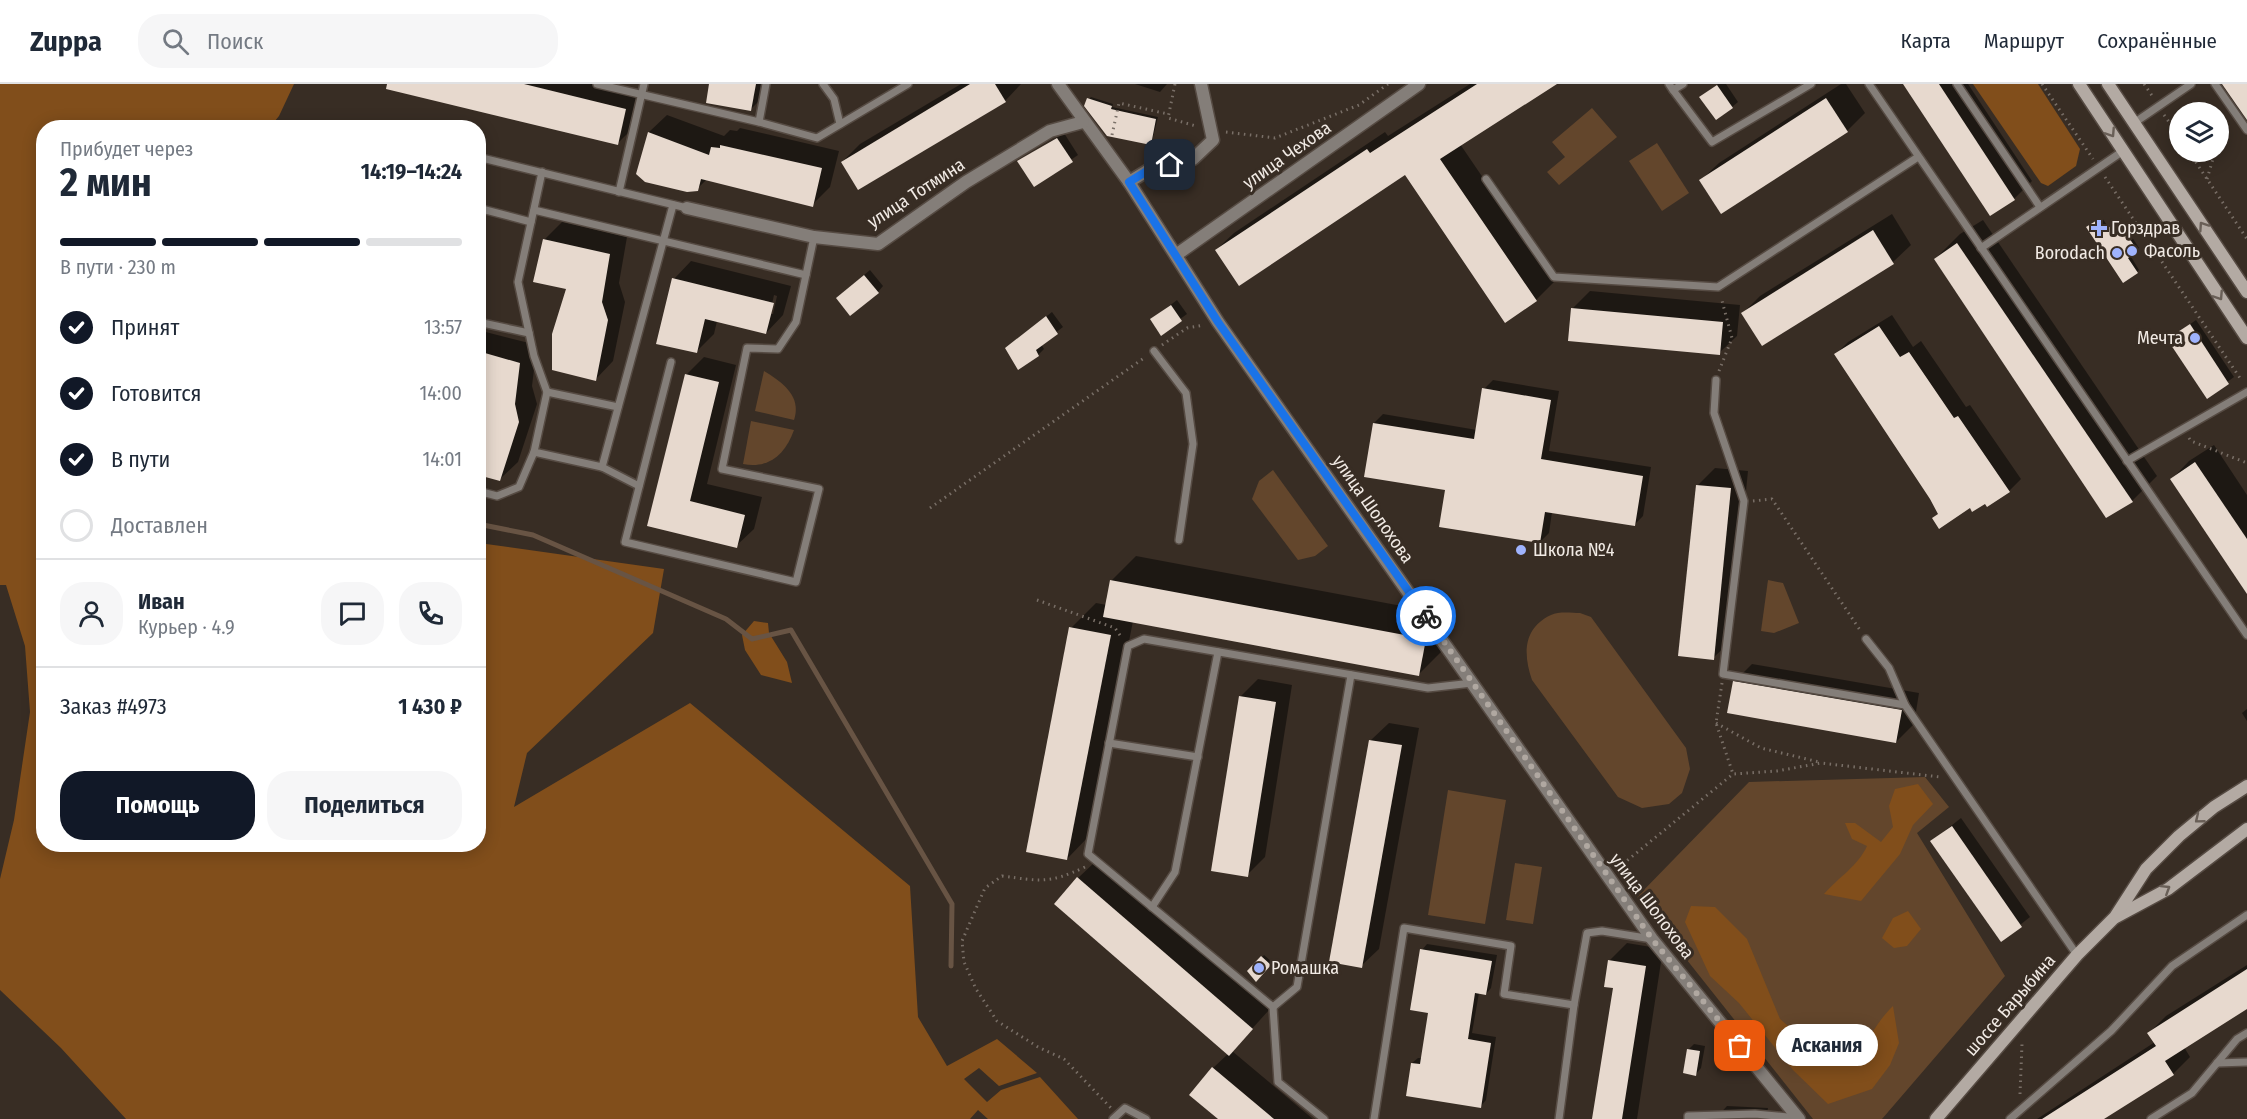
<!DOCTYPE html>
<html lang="ru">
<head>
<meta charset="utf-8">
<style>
  body { margin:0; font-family:"Fira Sans Condensed",sans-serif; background:#f6f6f7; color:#1f2937; height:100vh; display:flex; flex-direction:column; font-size:22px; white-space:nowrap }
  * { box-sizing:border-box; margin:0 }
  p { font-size:20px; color:#747a83 }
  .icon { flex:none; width:33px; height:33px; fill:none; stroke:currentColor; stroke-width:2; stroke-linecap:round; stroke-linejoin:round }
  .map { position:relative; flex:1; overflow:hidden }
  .details { position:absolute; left:36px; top:36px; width:450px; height:732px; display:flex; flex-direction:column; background:#fff; border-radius:24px; box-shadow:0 3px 15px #0003 }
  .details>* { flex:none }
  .controls { position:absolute; left:2169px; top:18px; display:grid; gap:12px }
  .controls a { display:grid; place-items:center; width:60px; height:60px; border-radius:50%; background:#fff; box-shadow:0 3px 15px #0003; font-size:30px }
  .pin { position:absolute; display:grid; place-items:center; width:51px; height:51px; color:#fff; margin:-26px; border-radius:12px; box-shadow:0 3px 9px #0006 }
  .courier { position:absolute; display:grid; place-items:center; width:60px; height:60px; margin:-30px; border:4px solid #1a73e8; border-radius:50%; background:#fff; color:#222; box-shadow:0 2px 8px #0007 }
  .bubble { position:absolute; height:42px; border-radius:21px; background:#fff; box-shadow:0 3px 15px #0003; font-size:20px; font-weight:700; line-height:42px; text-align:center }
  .overview em { font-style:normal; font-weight:700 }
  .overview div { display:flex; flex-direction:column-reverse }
  .overview { display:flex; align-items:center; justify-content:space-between; height:102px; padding:0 24px }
  h1 { font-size:39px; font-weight:700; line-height:45px }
  .bar { display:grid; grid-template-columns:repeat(4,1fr); gap:9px 6px; align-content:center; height:72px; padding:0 24px }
  .bar i { height:8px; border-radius:4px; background:#e0e1e3 }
  .bar .selected { background:#111827 }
  .bar p { grid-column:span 4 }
  .line { display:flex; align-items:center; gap:15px; padding:0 24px; border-top:2px solid #e0e1e3 }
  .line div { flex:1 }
  .round { display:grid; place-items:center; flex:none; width:63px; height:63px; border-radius:24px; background:#f6f6f7 }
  ol { padding:0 24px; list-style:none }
  li { display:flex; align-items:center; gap:18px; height:66px }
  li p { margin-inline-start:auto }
  li .icon { padding:6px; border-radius:50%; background:#111827; color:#fff; stroke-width:4 }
  li:last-child { color:#747a83 }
  li i { width:33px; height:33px; border:3px solid #e0e1e3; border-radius:50% }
  .button { display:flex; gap:12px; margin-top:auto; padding:12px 24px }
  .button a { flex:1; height:69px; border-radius:24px; background:#111827; color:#fff; font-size:24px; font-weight:700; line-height:69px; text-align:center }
  .button a+a { background:#f6f6f7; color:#1f2937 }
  header { display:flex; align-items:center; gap:36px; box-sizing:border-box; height:84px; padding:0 30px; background:#fff; border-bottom:2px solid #e0e1e3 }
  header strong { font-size:28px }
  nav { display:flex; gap:33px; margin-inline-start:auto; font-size:21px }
  .search { width:420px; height:54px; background:#f6f6f7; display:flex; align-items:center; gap:15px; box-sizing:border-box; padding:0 21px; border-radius:24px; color:#747a83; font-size:22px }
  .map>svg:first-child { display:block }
</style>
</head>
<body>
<header>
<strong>Zuppa</strong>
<div class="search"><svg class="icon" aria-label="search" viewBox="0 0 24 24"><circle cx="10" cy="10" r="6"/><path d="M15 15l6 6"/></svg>Поиск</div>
<nav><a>Карта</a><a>Маршрут</a><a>Сохранённые</a></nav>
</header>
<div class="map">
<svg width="2247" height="1035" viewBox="0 0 2247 1035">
  <rect width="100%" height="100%" fill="#382d24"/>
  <g fill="#63462c">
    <path d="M1592 24 1617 53 1559 101 1547 88 1565 73 1552 58Z"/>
    <path d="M1657 59 1689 109 1662 127 1629 77Z"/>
    <path d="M764 287C782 298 802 312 794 336L755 327Z"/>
    <path d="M751 337 794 346C785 371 769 385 743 380Z"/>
    <path d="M1273 386 1328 462 1315 472 1298 476 1252 415 1259 397Z"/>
    <path d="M1768 496 1783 499 1799 539 1774 549 1761 547Z"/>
    <path d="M1580 529 1591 533 1686 664 1690 685 1682 709 1669 720 1642 724 1618 713 1532 596C1523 570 1523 544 1551 531 1559 527 1572 529 1580 529Z"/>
    <path d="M1925 693 1949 723 1917 749 2005 892 1882 1035H1813L1637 813 1749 698Z"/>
    <path d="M1448 706 1506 716 1485 840 1428 831Z"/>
    <path d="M1515 779 1542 783 1533 840 1506 836Z"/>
  </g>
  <g fill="#814e1b">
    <path d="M0 0H294L279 32 270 43 44 44V760H478L479 459 664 485 653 549 527 669 514 723 690 619 910 802 918 933 947 982 997 955 1037 989 999 1002 979 984 964 995 987 1018 1001 1006 1040 993 1078 1035H988L978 1026 970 1035H126L61 964 0 906V795L14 736 30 628 25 562 6 501H0Z"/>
    <path d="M1973 0H2038L2080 65 2076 82 2048 102 2041 99Z"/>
    <path d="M754 537 768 539 769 549 787 578 792 599 761 591 745 566 742 551Z"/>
    <path d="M1918 700 1933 720 1913 741 1900 770 1861 817 1824 810C1839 793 1858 782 1867 762L1852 755 1845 739H1855L1881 758 1893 743 1889 722 1895 705Z"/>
    <path d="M1691 822 1715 823 1747 855 1780 935 1794 947 1813 952 1832 969 1846 977C1869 962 1873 941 1893 922L1899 959 1890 981 1872 1005 1828 1020 1793 986 1739 919 1710 892 1685 838Z"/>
    <path d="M1908 827 1921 845 1907 862 1894 864 1882 854 1893 834Z"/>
  </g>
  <g fill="#0007" fill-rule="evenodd">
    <path d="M406 0H613L643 7 635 42 617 60Z"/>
    <path d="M711 0H770L768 8 750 26Z"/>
    <path d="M961 0H1021L1005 17 842 78 860 60Z"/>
    <path d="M1135 0H1167L1160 8Z"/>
    <path d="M1470 0H1554L1460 60 1554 198 1536 216 1406 89 1216 166 1234 149 1385 48 1388 52Z"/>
    <path d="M1718 0H1726L1738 18 1732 23 1701 13Z"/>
    <path d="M1841 0H1846L1865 29 1847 47 1722 128 1701 96 1719 79Z"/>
    <path d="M1905 0H1968L2032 97 2014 115Z"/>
    <path d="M1091 13 1113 20 1112 23 1158 33 1152 57 1150 59 1089 15Z"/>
    <path d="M667 31 724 52 730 46 737 47 740 44 839 67 830 103 812 121 707 95 697 105 638 90 649 48Z"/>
    <path d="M1064 49 1078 71 1034 101 1019 77Z"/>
    <path d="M1892 130 1911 161 1893 178 1762 260 1743 229 1760 212Z"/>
    <path d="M2102 134 2109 144 2121 136 2139 164 2130 171 2139 186 2137 188 2091 141Z"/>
    <path d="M1983 136 2157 392 2132 417 1935 175 1960 150Z"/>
    <path d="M562 138 627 153 619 199 625 218 613 277 596 295 568 204 544 156Z"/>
    <path d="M691 177 791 202 783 231 766 249 717 237 714 250 696 268 674 195ZM774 211 777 212 773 230H770Z"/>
    <path d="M870 186 883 202 878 208 843 209Z"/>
    <path d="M1590 207 1740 221 1737 252 1719 269 1572 225Z"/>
    <path d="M1177 216 1187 230 1161 249 1152 235Z"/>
    <path d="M1052 228 1063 243 1041 260 1044 265 1038 271 1012 259Z"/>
    <path d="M1892 231 1913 263 1921 257 1966 323 1970 321 2021 395 2009 407 1970 422 1836 270 1848 258Z"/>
    <path d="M2196 236 2234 293 2207 313 2169 255Z"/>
    <path d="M478 246 537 261 532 302 537 320 518 378 500 395 478 390Z"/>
    <path d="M704 273 736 281 707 400 762 413 754 445 736 462 649 441 686 291Z"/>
    <path d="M1493 296 1559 307 1549 367 1651 383 1643 432 1634 441 1552 428 1549 449 1540 458 1447 404 1374 339 1383 330 1477 346 1484 305Z"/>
    <path d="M2214 361 2247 411V508L2172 395 2189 377Z"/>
    <path d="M1715 384 1748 387 1731 557 1713 574 1698 401Z"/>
    <path d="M1136 472 1450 531 1443 566 1418 591 1133 537 1091 750 1067 775 1071 544 1096 519 1107 521 1111 497Z"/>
    <path d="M1752 580 1919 609 1914 640 1896 658 1734 598Z"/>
    <path d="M1258 595 1292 601 1265 773 1247 791 1240 613Z"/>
    <path d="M2247 625V637L2242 629Z"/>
    <path d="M1389 639 1419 644 1379 865 1361 882 1371 656Z"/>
    <path d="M1961 734 2030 833 2001 856 1932 757Z"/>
    <path d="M1096 777 1269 926 1232 967 1313 1035H1220L1213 984 1229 969 1078 794Z"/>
    <path d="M1627 859 1663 865 1637 1035H1594L1614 903 1609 877Z"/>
    <path d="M1427 860 1497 871 1491 904 1486 910 1479 909 1472 949 1496 953 1486 1016 1481 1022 1412 979 1418 974H1423L1430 928 1422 866Z"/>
    <path d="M1264 871 1272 878 1256 896 1249 887Z"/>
    <path d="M2247 881V924L2184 963 2190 973 2173 990 2101 1035H2037L2155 958 2149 949 2166 932Z"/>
    <path d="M1694 960 1705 962 1701 984 1696 990 1688 966Z"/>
    <path d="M1727 1022 1768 1024 1767 1030 1796 1035H1715Z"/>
  </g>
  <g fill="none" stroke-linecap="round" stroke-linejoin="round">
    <path stroke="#685444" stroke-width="5" d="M478 440 533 451 726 535 752 555 791 546 952 820 951 882"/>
  </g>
  <g fill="#e7d9ce">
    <path d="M387 0H524L626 25 618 61 386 5Z"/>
    <path d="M709 0H756L751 27 706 19Z"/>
    <path d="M970 0H995L1006 18 858 106 841 78Z"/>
    <path d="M1477 0H1557L1440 75 1537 217 1505 239 1405 91 1239 202 1215 166 1367 65 1370 69Z"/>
    <path d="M1903 0H1939L2015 116 1990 132Z"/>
    <path d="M2222 0H2247V36Z"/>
    <path d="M1717 1 1733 24 1716 36 1699 13Z"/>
    <path d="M1087 14 1112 22 1111 25 1156 35 1151 61 1107 52 1084 22Z"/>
    <path d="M1826 14 1848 48 1721 130 1699 96Z"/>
    <path d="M648 48 709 71 711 63 720 64V61L822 84 813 123 701 95 698 107 687 108 645 98 636 90Z"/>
    <path d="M1057 54 1073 78 1034 103 1017 77Z"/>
    <path d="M2099 135 2106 145 2118 138 2138 167 2128 174 2138 189 2123 199 2086 143Z"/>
    <path d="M1873 146 1894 180 1762 262 1741 229Z"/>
    <path d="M543 155 610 170 602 218 608 236 596 297 552 286V250L566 205 533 198Z"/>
    <path d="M1957 159 2133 418 2106 434 1934 175Z"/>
    <path d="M864 191 879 209 850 232 836 214Z"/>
    <path d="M672 194 774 219 766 250 705 235 697 269 656 260Z"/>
    <path d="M1171 221 1182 237 1161 252 1150 235Z"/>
    <path d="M1571 224 1723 238 1720 271 1568 257Z"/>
    <path d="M1046 232 1058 250 1036 266 1039 272 1018 286 1005 264Z"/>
    <path d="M2190 240 2229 300 2207 315 2167 255Z"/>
    <path d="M1879 242 1900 273 1909 268 1954 334 1958 332 2010 408 1987 423 1985 420 1972 428 1970 424 1939 445 1932 434 1938 430 1930 415 1834 270Z"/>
    <path d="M478 267 520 279 515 320 519 338 500 397 478 391Z"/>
    <path d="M685 290 719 298 690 417 745 431 737 464 647 442Z"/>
    <path d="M1482 304 1551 316 1541 375 1643 392 1635 442 1545 428 1540 459 1439 443 1445 406 1364 393 1373 339 1474 355Z"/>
    <path d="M2195 378 2247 455V510L2170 395Z"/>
    <path d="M1696 401 1731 404 1714 576 1678 572Z"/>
    <path d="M1110 496 1426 555 1419 592 1103 533Z"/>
    <path d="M1069 543 1111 551 1067 776 1026 768Z"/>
    <path d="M1733 597 1902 626 1896 659 1727 629Z"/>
    <path d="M1239 612 1276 618 1248 793 1211 787Z"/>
    <path d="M1369 656 1402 661 1362 884 1329 878Z"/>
    <path d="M1952 742 2022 843 2001 858 1930 757Z"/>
    <path d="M1077 793 1253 945 1229 972 1054 820Z"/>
    <path d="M1420 865 1492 877 1486 911 1475 909 1468 955 1491 959 1481 1024 1406 1012 1411 979 1420 980 1428 929 1410 926Z"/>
    <path d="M1261 872 1271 881 1256 898 1247 887Z"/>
    <path d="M1608 876 1646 882 1622 1035H1592L1613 904 1604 903Z"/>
    <path d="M2247 885V925L2165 977 2174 991 2104 1035H2042L2156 962 2147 949Z"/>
    <path d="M1687 965 1700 967 1696 992 1683 989Z"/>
    <path d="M1212 983 1274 1035H1218L1189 1011Z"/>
  </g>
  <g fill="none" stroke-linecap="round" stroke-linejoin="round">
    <defs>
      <g id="service">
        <path d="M597 0 759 38 766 0"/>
        <path d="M823 0 834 15 840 40"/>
        <path d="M1669 0 1673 6 1683 0"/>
        <path d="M1869 0 2247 551"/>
        <path d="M1957 0 2040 123"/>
        <path d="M2215 0 2247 46"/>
        <path d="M1673 6 1712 58 1811 0"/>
        <path d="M759 38 817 54 908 0"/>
        <path d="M2134 39 2191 0"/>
        <path d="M478 73 687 124"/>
        <path d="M542 88 518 198 534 272 547 308"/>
        <path d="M1486 95 1554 193 1718 203 1918 73"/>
        <path d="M619 108 644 0"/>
        <path d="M478 124 531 138"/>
        <path d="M534 126 806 191"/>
        <path d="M1981 164 2123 67"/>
        <path d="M478 238 529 249"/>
        <path d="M1154 267 1186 309 1193 360 1179 456"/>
        <path d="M671 278 625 458 796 498 819 405 722 385 747 264 778 265 796 238 814 153"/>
        <path d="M1716 296 1714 329 1744 417 1723 590 1905 621 2077 871"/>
        <path d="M618 323 547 308 534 368 602 383 639 402"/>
        <path d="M2127 377 2247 308"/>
        <path d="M602 383 673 121"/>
        <path d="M478 407 497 412 519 403 534 368"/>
        <path d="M1866 555 1889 584 1905 621"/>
        <path d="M1109 659 1198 673"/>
        <path d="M1152 823 1175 788 1218 568"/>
        <path d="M1273 923 1297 903 1351 591"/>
        <path d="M2217 979 2247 978"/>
        <path d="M1113 1035 1125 1024 1146 1035"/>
        <path d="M1324 1035 1278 998 1273 923 1088 770 1128 562 1144 555 1428 604 1472 599"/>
        <path d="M1374 1035 1404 844 1511 862 1504 910 1574 921 1587 849 1602 847 1652 855"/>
        <path d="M1559 1035 1574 921"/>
        <path d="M1688 1035V1032L1755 1030 1798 1034"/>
        <path d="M2010 1035 2111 947 2172 882 2247 831"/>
        <path d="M2151 1035 2192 1009 2237 955 2247 949"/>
      </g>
      <g id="minor">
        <path d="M1058 0 1129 98 1218 238 1652 855 1799 1035"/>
        <path d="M1129 98 1147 87 1193 75 1213 56 1201 0"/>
        <path d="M687 124 814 153 878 160 966 98 1050 47 1083 38"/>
        <path d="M1176 171 1419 0"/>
      </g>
      <g id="secondary">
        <path d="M2079 0 2247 254"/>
        <path d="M2108 0 2247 208"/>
        <path d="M2116 833 2168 805 2247 745"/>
        <path d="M1936 1035 2077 871 2115 833 2146 785 2179 752 2214 723 2247 702"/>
      </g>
    </defs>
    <use href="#service" stroke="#564b43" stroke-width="10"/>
    <use href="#minor" stroke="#564b43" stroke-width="15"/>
    <use href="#secondary" stroke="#564b43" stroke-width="15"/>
    <g stroke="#796f67" stroke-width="3" stroke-dasharray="1.5 4.5" stroke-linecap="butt">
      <path d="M1175 0 1168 34 1196 42"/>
      <path d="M2042 0 2093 75"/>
      <path d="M2144 0 2153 13"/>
      <path d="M2164 31 2180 53"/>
      <path d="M1226 48 1275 54 1359 21 1388 0"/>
      <path d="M1112 51 1119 19 1168 30"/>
      <path d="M2218 54 2224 33"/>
      <path d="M2189 68 2247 155"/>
      <path d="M2105 93 2242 297"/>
      <path d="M2207 95 2215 68"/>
      <path d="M1162 261 1187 244 1204 241"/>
      <path d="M1719 287 1732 254 1721 213"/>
      <path d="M2189 354 2191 357 2247 379"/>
      <path d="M1753 417 1772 415 1860 546"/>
      <path d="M930 424 1144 274"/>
      <path d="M1037 516 1115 544 1122 554"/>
      <path d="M1722 599 1716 639 1733 690"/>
      <path d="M1716 639 1761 664 1819 678"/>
      <path d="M1085 783C1049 800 1040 797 1002 792L985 804 962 857 964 878 976 905 997 937 1038 963 1064 975 1111 1024"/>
      <path d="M1618 784 1733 690 1777 687 1821 679 1940 693"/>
      <path d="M2020 1010 2022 960"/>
    </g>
    <use href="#service" stroke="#847e79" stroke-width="7"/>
    <use href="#minor" stroke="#847e79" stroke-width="12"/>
    <use href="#secondary" stroke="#b3aaa3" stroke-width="12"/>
  </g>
  <defs><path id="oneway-chevron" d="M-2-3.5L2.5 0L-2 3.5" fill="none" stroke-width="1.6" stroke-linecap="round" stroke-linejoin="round" transform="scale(1.5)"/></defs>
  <g stroke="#695f57">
    <use href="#oneway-chevron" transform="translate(2111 49) rotate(57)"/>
    <use href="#oneway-chevron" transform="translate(2203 142) rotate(-124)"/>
    <use href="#oneway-chevron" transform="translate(2219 212) rotate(57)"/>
    <use href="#oneway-chevron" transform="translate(2199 735) rotate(141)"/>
    <use href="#oneway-chevron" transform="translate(2166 805) rotate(-32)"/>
  </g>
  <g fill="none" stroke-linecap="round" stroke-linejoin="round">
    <path stroke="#b0a8a1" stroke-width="6" stroke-dasharray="0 10.8" d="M1426 532 1652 855 1740 962"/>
    <path stroke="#1a73e8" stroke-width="8" d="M1170 81 1147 87 1129 98 1218 238 1426 532"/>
  </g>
  <g fill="#9fb3fd" stroke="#382d24" stroke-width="2">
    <path d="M2096 135h6v6h6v6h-6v6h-6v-6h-6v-6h6z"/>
    <circle cx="2132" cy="167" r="6"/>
    <circle cx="2117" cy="169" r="6"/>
    <circle cx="2195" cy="254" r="6"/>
    <circle cx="1521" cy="466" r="6"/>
    <circle cx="1259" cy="884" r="6"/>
  </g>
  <g text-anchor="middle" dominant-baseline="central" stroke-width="6" stroke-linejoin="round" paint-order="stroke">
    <g font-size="18" fill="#f1eae4" stroke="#382d24">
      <text transform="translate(1287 71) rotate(-35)">улица Чехова</text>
      <text transform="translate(916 109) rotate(-33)">улица Тотмина</text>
      <text transform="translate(1373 425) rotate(55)">улица Шолохова</text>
      <text transform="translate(1652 822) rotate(53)">улица Шолохова</text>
      <text transform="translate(2010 921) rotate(-49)">шоссе Барыбина</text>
    </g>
    <g font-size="18" fill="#f1eae4" stroke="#382d24" text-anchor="start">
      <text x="2111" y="144">Горздрав</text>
      <text x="2144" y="167">Фасоль</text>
      <text x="2105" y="169" text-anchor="end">Borodach</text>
      <text x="2183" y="254" text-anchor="end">Мечта</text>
      <text x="1533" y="466">Школа №4</text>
      <text x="1271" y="884">Ромашка</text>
    </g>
  </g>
</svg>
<div class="controls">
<a><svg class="icon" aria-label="layers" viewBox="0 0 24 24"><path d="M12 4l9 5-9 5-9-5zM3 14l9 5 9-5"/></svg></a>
</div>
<div class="pin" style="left:1740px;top:962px;background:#ea580c"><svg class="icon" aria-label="bag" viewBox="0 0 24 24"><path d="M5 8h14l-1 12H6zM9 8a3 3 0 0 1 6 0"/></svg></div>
<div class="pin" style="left:1170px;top:81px;background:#1f2937"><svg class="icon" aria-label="home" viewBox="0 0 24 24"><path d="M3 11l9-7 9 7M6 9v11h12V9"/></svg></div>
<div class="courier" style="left:1426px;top:532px"><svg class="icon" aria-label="bike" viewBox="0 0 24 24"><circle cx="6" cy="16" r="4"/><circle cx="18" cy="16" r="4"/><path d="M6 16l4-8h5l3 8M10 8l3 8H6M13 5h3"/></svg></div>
<div class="bubble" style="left:1776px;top:940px;width:102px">Аскания</div>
<section class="details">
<div class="overview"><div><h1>2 мин</h1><p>Прибудет через</p></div><em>14:19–14:24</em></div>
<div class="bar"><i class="selected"></i><i class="selected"></i><i class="selected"></i><i></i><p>В пути · 230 m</p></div>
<ol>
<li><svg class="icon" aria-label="check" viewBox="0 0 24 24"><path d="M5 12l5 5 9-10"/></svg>Принят<p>13:57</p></li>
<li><svg class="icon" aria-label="check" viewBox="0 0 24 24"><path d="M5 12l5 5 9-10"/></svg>Готовится<p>14:00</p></li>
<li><svg class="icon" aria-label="check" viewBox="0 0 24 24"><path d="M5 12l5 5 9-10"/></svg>В пути<p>14:01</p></li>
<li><i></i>Доставлен</li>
</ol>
<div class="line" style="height:108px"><a class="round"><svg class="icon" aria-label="person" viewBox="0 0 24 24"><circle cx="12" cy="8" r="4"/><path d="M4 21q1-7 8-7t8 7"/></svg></a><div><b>Иван</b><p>Курьер · 4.9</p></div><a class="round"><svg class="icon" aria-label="chat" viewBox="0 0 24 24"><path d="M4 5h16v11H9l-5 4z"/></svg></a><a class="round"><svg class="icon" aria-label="phone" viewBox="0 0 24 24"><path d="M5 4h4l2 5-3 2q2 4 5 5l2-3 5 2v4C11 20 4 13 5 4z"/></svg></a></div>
<div class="line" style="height:78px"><div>Заказ #4973</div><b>1 430 ₽</b></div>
<div class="button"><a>Помощь</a><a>Поделиться</a></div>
</section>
</div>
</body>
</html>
